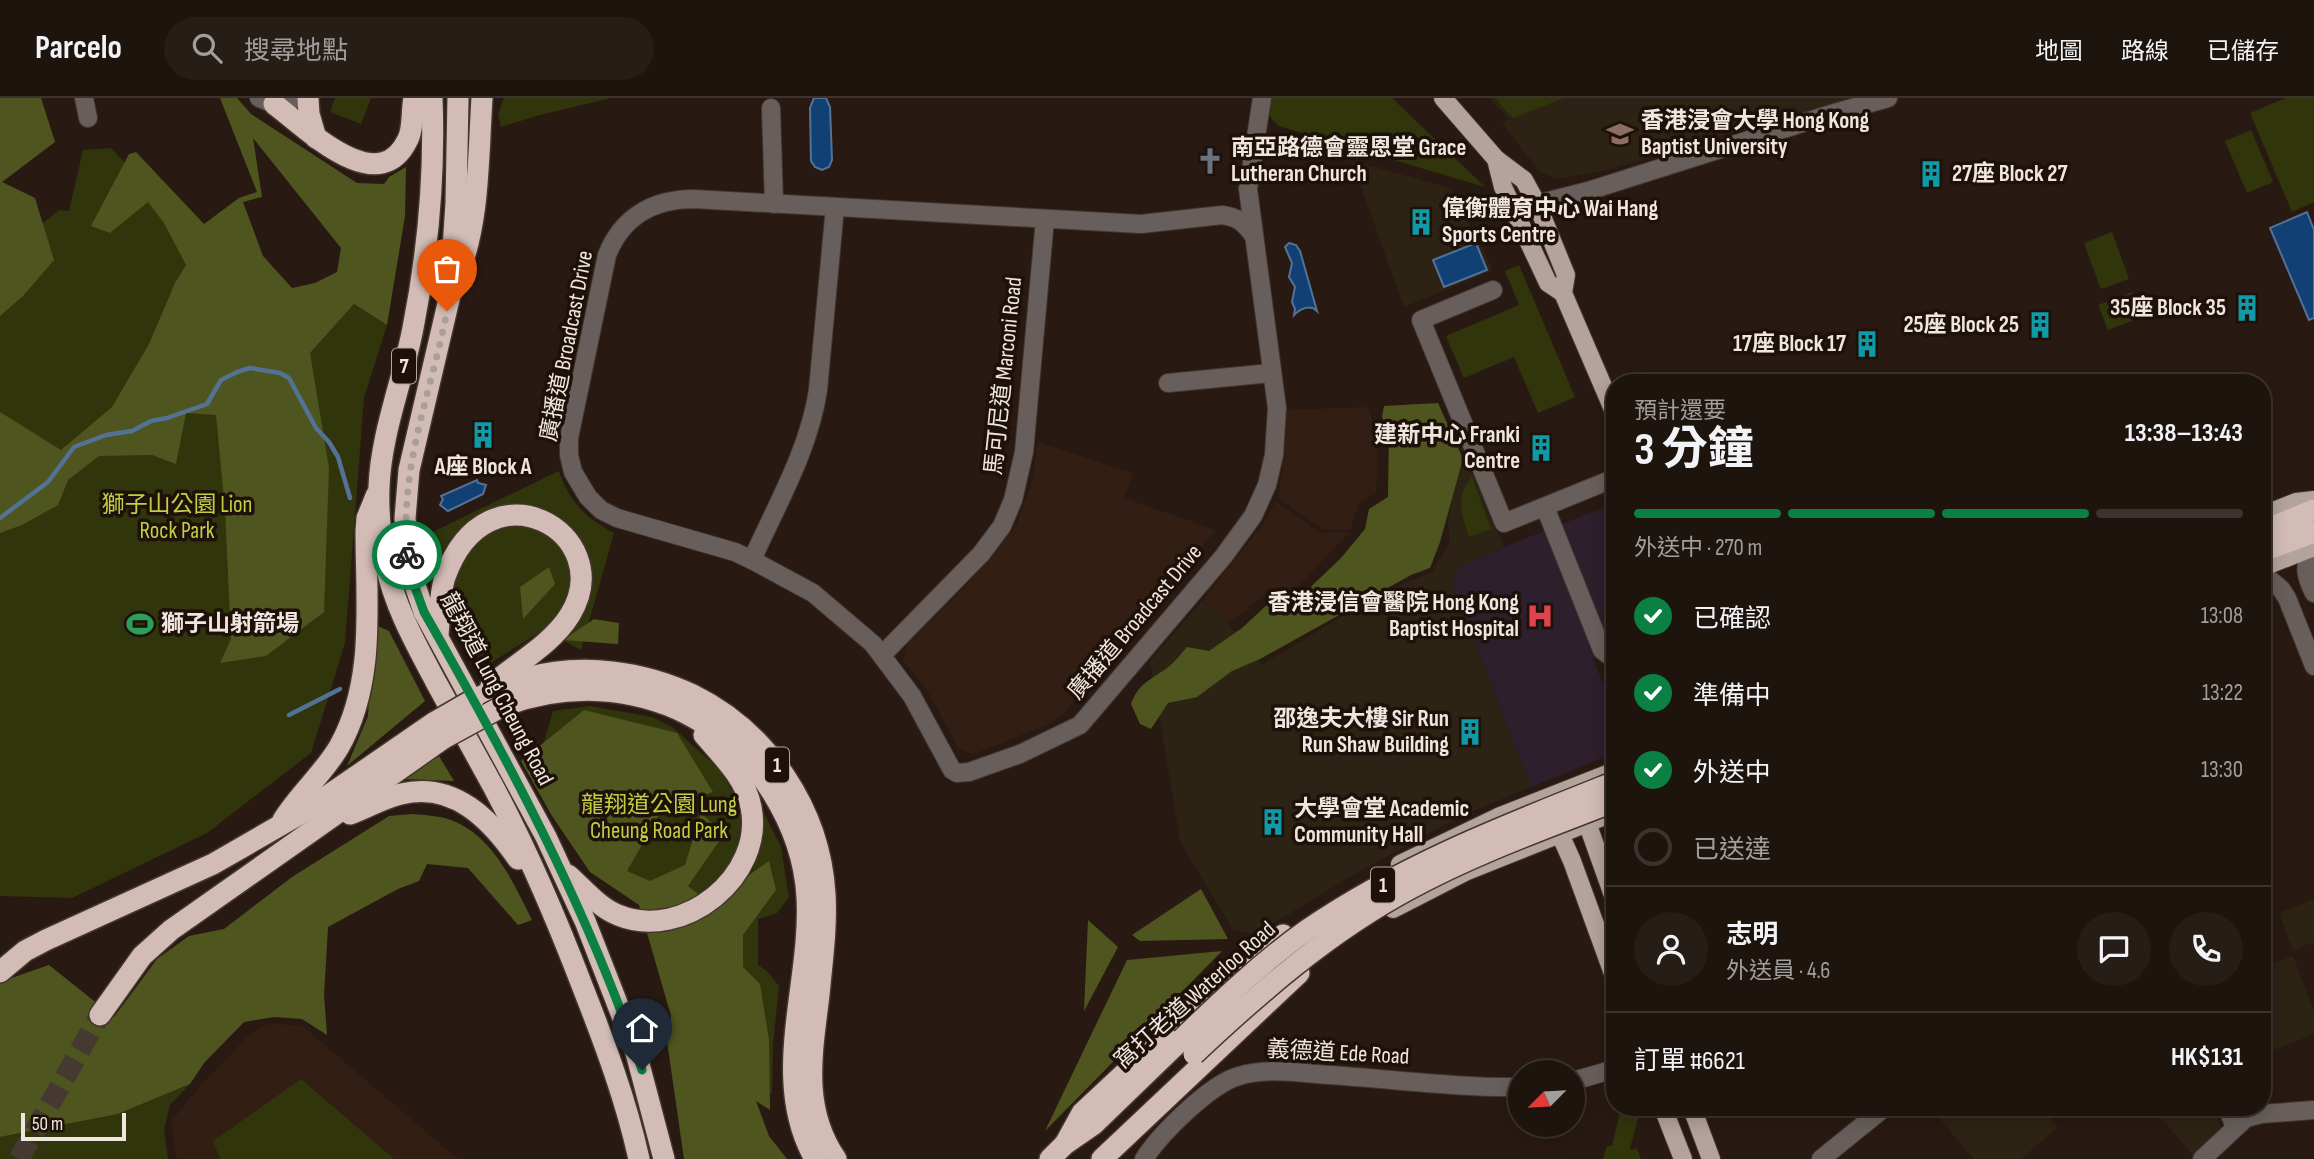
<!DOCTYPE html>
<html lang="zh-TW">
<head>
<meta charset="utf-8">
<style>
  body { margin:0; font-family:"Sofia Sans Condensed","Noto Sans TC",sans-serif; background:#261d17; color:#f1f3f6; height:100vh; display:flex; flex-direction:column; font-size:26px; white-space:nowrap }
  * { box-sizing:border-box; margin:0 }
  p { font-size:23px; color:#a19e9e }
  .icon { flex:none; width:38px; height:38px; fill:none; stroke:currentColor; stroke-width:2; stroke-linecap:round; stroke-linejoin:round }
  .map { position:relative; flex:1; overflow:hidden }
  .panel { position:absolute; left:1606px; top:276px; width:665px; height:742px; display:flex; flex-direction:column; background:#1e140e; border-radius:28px; box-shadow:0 4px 18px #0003,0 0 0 2px #3c332e }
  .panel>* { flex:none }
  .needle { width:46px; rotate:246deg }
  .fabs { position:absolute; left:1508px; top:962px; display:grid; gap:14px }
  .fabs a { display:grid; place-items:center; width:77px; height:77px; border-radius:50%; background:#1e140e; box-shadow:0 4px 18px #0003,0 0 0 2px #3c332e; font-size:35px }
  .scale { position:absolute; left:21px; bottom:18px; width:105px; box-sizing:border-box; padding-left:7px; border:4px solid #f0e6e0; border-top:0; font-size:19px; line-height:24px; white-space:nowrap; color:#f0e6e0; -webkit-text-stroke:5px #1e1109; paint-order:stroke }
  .pin { position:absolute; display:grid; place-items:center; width:60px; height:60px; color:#fff; margin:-72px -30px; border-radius:50% 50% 50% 0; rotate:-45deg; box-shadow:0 0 7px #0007 }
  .pin .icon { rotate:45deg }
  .courier { position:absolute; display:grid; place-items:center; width:70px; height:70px; margin:-35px; border:5px solid #0b8043; border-radius:50%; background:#fff; color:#222; box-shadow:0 2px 9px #0007 }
  .head em { font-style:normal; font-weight:700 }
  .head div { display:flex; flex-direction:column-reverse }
  .head { display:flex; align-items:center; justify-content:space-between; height:119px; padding:0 28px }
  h1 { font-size:46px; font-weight:700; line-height:52px }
  .bar { display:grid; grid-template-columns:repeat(4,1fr); gap:10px 7px; align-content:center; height:84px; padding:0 28px }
  .bar i { height:9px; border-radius:5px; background:#3c332e }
  .bar .active { background:#0b8043 }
  .bar p { grid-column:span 4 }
  .line { display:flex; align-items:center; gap:18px; padding:0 28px; border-top:2px solid #3c332e }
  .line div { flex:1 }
  .round { display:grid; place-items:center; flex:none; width:74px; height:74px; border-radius:37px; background:#261d17 }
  ol { padding:0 28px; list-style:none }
  li { display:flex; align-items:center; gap:21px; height:77px }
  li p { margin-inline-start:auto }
  li .icon { padding:7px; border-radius:50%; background:#0b8043; color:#fff; stroke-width:4 }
  li:last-child { color:#a19e9e }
  li i { width:38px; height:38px; border:4px solid #3c332e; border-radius:50% }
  header { display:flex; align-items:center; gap:42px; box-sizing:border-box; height:98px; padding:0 35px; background:#1e140e; border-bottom:2px solid #3c332e }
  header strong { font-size:33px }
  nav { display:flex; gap:38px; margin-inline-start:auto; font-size:24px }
  .search { width:490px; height:63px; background:#261d17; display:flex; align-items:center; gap:18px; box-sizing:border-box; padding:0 24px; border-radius:38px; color:#a19e9e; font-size:26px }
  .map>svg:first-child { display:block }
</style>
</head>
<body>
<header>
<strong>Parcelo</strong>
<div class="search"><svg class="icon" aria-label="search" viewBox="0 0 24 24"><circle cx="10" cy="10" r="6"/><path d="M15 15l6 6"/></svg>搜尋地點</div>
<nav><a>地圖</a><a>路線</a><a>已儲存</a></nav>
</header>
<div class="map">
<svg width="2314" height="1061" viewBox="0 0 2314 1061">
  <rect width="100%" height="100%" fill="#281a12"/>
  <g fill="#321e13">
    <path d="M1368 309 1374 327 1378 359 1376 396 1360 403 1350 432H1323L1278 400 1286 337 1285 312Z"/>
    <path d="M1038 344 1133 375 1124 400 1216 432 1062 617 1049 626 974 656 959 651 927 592 903 562 907 546 957 497 1015 430 1031 388Z"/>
    <path d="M1276 403 1320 435 1350 434 1298 488 1278 501 1272 502 1265 497 1228 526 1202 503 1263 426Z"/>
    <path d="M268 926 301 927 458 1061H177L171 1023 202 986 251 935Z"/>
  </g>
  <g fill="#2d2314">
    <path d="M1489 0H1853L1603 73 1557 81 1540 74 1502 25 1509 21Z"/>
    <path d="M1352 63 1451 90 1493 172 1404 209Z"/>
    <path d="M1468 364 1504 449 1459 469 1452 485 1531 689 1461 718 1346 781 1255 837 1232 831 1180 743 1150 563 1202 503 1228 526 1262 567 1341 519 1400 487 1432 474 1450 444 1448 427 1452 396 1464 366Z"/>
    <path d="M2314 801V844L2293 852 2279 815Z"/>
    <path d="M2293 858 2314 914V936L2263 956V869Z"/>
    <path d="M1930 1010H2042L2058 1029 2021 1061H1974Z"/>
    <path d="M2152 1010H2214L2222 1031 2193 1057Z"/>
  </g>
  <path fill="#2d1f2c" d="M1615 405V551L1593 560 1615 616V655L1531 689 1452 485 1459 469 1504 449Z"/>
  <g fill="#31350b">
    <path d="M335 0H371L361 26 330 14Z"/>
    <path d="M504 0H611L540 17 501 29 498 16Z"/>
    <path d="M1268 0H1392L1485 89 1279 28C1269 20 1266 13 1268 0Z"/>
    <path d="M1495 0H1564L1513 20Z"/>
    <path d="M2286 0H2314V104L2292 114 2250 15Z"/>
    <path d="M2251 32 2273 84 2247 95 2225 43Z"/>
    <path d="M111 50 161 104 287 280 354 206 387 227 364 300 345 545 311 655 207 735 72 800 0 798V160L59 112 69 113 83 52Z"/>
    <path d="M2112 134 2129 181 2101 191 2084 145Z"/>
    <path d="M1519 167 1575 299 1538 315 1514 259 1464 280 1446 238 1519 207 1505 173Z"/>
    <path d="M2132 194 2142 219 2108 232 2098 207Z"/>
    <path d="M559 373C569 404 586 420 614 435L581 552 543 532 484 569C462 527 438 484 426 437Z"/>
    <path d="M1472 379 1491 431 1469 439C1462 415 1454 400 1472 379Z"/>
    <path d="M590 608 652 619 672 629 719 671 734 696 742 722 736 752 722 777 700 797 646 802 539 662 553 613Z"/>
    <path d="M763 717 766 719 781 749 789 799 777 815 758 821V867L767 873 779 888 773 946 772 996 764 993 664 832 738 794 753 772 761 746Z"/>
    <path d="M301 981 394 1061H220L213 1043Z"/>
    <path d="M190 986 170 1007 164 1031 168 1061H0V1039L118 1016Z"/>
    <path d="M1621 1010H1641L1630 1050 1631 1052 1637 1050 1641 1061H1603L1607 1048H1612Z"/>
  </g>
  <g fill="#4f551e" fill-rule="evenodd">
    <path d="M0 0H41L55 44 2 84 35 100 54 162 23 198 0 218Z"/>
    <path d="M220 0H237L251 16 357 85 384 86 389 79 406 69 405 118 387 227 354 206 310 255 329 370 324 514 266 558 220 565 231 541 225 411 216 317 186 315 176 366 152 357 99 358 68 382 58 407 22 427 0 435V314L61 352 112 309 149 246 175 185 186 167 164 125 148 104 110 135 91 128 129 56 136 54 204 126 239 100 257 94ZM253 40 341 150 337 174 315 185 292 190 263 158 243 104 262 99Z"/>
    <path d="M1438 305 1463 361 1440 444 1430 470 1411 477 1260 561 1232 573 1197 599 1168 605 1151 631 1140 626 1131 606C1138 586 1150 582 1167 570 1174 565 1181 556 1187 549L1209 553 1242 530 1269 505 1285 506 1298 501 1341 460 1365 431 1369 411 1388 399 1389 332 1382 319 1384 308Z"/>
    <path d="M549 469 555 486 523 521 520 489Z"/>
    <path d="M594 521 619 525 618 546 563 542Z"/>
    <path d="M373 526 389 533 425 603 347 668 368 618Z"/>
    <path d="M584 612 677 635 713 694 663 710 627 773 650 783 685 767 701 715 724 736 688 788 710 805 769 763 776 792 743 837V869L760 886 769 942 770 1012 756 1003 769 1038 787 1061H684L667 943 671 918 639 807 590 774 552 718 521 663Z"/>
    <path d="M439 658 454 683 401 681Z"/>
    <path d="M412 716C426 717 443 718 456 724 495 742 514 786 532 822L518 827 468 770 427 766 419 783 398 791 328 829 324 897 327 937 302 921 274 919 244 924 204 965 190 986 118 1016 0 1039V884L49 867 114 919 157 861 189 838 224 831 292 779 389 718Z"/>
    <path d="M1201 791 1228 841 1140 843 1132 837Z"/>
    <path d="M1088 822 1118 849 1084 913Z"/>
    <path d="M1222 853 1045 1033 1127 862Z"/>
  </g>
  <g fill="#114075" stroke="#547295" stroke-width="2">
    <path d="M814 0H826L830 9 832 62 829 69 822 72 815 69 811 63 810 10Z"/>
    <path d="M2307 114 2314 132V220L2309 222 2270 130Z"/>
    <path d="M1289 145 1296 147 1300 153 1317 213C1310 206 1300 211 1294 217L1295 211 1292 204 1295 189 1289 179 1292 165 1285 149Z"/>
    <path d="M1476 145 1487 172 1444 189 1433 162Z"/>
    <path d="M477 382 478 385 486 387 483 396 448 413 440 407 443 401 441 398Z"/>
  </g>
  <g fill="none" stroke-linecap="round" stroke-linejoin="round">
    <g stroke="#547295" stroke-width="4.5">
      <path d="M0 420 48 384 74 349 106 337 132 333 151 323 167 320 207 306 221 282 237 274 250 270 280 275 289 280 316 330 329 344 338 359 350 400"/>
      <path d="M289 617 340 591"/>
    </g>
    <path stroke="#463931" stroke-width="21" stroke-dasharray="21 10" stroke-linecap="butt" d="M19 1061 100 917"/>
    <defs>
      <g id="minor">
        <path d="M84 0 88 20"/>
        <path d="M259 0 274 6 299 0"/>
        <path d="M771 10 774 106"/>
        <path d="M1517 115 1537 106 1588 93 1831 16 1888 0"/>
        <path d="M1253 137C1244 124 1237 119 1222 117L1141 126 694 101C653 101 622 119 607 157L569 340V357L573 374 588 399 601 412 617 420 735 454 752 462 813 495 873 546 912 598 952 672 957 675 969 674 1020 656 1080 627 1223 459 1253 418 1267 387 1274 357 1277 310 1248 91 1262 0"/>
        <path d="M1493 192 1421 222 1504 425 1615 380"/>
        <path d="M1168 285 1271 275"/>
        <path d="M1545 409 1602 552 1607 556 1615 557"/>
        <path d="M2314 453C2302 467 2306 479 2314 495"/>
        <path d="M752 462C777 406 809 352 818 292L835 109"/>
        <path d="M2263 476 2281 491 2287 500 2314 568"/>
        <path d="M882 557 981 456 1002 428 1013 402 1024 354 1045 121"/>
        <path d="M1573 983 1615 971"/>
        <path d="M2227 1010 2235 1029"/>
        <path d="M1144 1061C1160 1036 1210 986 1239 978 1267 969 1300 975 1329 977 1392 981 1457 990 1521 989"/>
        <path d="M1821 1061 1884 1010"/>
        <path d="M2202 1061 2246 1020 2261 1016 2314 1012"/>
      </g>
      <g id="major">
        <path d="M1443 0 1496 61 1524 82 1537 106 1566 177 1563 195"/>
        <path d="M1496 61 1503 89 1548 185 1563 195 1615 316"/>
        <path d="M2263 417 2296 404 2314 402"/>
        <path d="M2263 469 2314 449"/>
        <path d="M1584 716 1615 803"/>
        <path d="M1555 725 1572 763 1615 881"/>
        <path d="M1400 766 1498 719 1615 673"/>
        <path d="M1393 811 1465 774 1615 714"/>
        <path d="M1663 1010 1683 1061"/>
        <path d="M1692 1010 1711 1061"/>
      </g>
      <g id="highway">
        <path d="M308 0 309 16 316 40"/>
        <path d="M432 0C435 77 428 154 413 230 403 282 381 335 379 389 378 414 381 443 386 467 395 510 417 548 437 586 456 620 475 655 494 690 528 754 557 822 583 890 605 946 626 1002 639 1061"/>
        <path d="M458 0 456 105 450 197 409 372 405 420 409 469 424 514 546 739 585 823 635 951 664 1061"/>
        <path d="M274 6C304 28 377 103 407 43 414 31 411 14 414 0"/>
        <path d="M456 182C480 126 478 60 482 0"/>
        <path d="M2263 433 2314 412"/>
        <path d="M2263 453 2314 434"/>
        <path d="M438 537C440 518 439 497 445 479 487 360 620 435 570 517 552 546 517 565 491 587"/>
        <path d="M473 602C491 594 508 585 527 580 582 565 642 573 693 597 768 634 820 712 825 796 827 830 822 864 819 897 812 955 801 1010 836 1061"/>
        <path d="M501 609C559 586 620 587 677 611 716 629 749 658 772 694 792 726 805 762 807 799 812 886 769 980 815 1061"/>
        <path d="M350 716C367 710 383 700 401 696 454 683 491 722 518 761"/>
        <path d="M283 722C299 696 323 676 339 649 376 584 366 504 366 433L367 420 376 398"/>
        <path d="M568 777C583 790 599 810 618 817 683 844 765 778 751 709 746 681 722 658 704 637"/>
        <path d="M0 874 25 853 46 842 213 766 307 712 435 624"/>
        <path d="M100 917 142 858 171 832 444 640"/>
        <path d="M1065 1046 1082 1015 1231 876 1283 837"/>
        <path d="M1050 1061 1065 1046 1094 1026 1182 941"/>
        <path d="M1102 1061 1299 875"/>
      </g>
    </defs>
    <use href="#minor" stroke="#44372f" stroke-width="20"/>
    <use href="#major" stroke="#44372f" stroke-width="20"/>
    <use href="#highway" stroke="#44372f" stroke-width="24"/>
    <use href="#minor" stroke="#685f5c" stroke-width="18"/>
    <use href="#major" stroke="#b4a29c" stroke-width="18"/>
    <use href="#highway" stroke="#d2bcb5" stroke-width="21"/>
    <defs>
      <g id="highway-bridge">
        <path d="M435 624 473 602"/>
        <path d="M444 640 501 609"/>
        <path d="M1182 941C1221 903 1262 864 1307 832 1402 767 1509 726 1615 684"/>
        <path d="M1194 956C1260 894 1329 834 1409 791 1475 755 1546 730 1615 703"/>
      </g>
    </defs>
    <use href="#highway-bridge" stroke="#44372f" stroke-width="24" stroke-linecap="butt"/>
    <use href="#highway-bridge" stroke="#d2bcb5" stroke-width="21"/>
  </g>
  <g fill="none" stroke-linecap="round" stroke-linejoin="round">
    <path stroke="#aa9f98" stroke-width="7" stroke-dasharray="0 12.6" d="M407 457C400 365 430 300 447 213"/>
    <path stroke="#0b8043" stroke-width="9" d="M407 457 412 481 424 514C508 661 588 811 642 972"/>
  </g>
  <defs>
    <symbol id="university-bare" viewBox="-9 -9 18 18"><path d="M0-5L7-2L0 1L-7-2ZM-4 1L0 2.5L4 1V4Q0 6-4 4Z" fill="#8d6e63" stroke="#1e1109" stroke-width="2.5" paint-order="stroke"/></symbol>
    <symbol id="church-bare" viewBox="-9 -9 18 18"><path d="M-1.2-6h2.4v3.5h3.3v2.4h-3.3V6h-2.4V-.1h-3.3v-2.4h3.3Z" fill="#6b7280" stroke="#1e1109" stroke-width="2.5" paint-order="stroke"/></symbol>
    <symbol id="building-bare" viewBox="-9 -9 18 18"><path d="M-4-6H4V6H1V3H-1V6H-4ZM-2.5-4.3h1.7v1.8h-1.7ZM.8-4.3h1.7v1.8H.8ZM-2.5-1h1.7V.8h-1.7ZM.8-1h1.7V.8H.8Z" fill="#0f9aa8" stroke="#1e1109" stroke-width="2.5" paint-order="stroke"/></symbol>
    <symbol id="hospital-bare" viewBox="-9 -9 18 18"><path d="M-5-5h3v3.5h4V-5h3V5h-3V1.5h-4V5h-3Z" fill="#e0444e" stroke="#1e1109" stroke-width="2.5" paint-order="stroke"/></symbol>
    <symbol id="stadium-bare" viewBox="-9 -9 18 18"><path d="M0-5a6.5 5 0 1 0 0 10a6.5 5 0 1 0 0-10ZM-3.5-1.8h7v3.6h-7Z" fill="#2e9e5b" stroke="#1e1109" stroke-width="2.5" paint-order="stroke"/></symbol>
  </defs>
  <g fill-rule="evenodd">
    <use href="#university-bare" x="1601" y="17" width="38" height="38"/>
    <use href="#church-bare" x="1191" y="44" width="38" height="38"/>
    <use href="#building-bare" x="1912" y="57" width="38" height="38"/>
    <use href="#building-bare" x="1402" y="105" width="38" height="38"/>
    <use href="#building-bare" x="2228" y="191" width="38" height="38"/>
    <use href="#building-bare" x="2021" y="208" width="38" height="38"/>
    <use href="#building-bare" x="1848" y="227" width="38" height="38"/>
    <use href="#building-bare" x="464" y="318" width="38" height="38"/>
    <use href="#building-bare" x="1522" y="331" width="38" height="38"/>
    <use href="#hospital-bare" x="1521" y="499" width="38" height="38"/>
    <use href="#stadium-bare" x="121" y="507" width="38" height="38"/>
    <use href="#building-bare" x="1451" y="615" width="38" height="38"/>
    <use href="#building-bare" x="1254" y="705" width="38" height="38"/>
  </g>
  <g text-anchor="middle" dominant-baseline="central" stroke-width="7" stroke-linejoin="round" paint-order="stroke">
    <g fill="#1e1109" stroke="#b1a6a0" stroke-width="2">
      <rect x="392" y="250.5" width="24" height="35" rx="5"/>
      <rect x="765" y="649.5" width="24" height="35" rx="5"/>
      <rect x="1371" y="769.5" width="24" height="35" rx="5"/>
    </g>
    <g font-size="21" font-weight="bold" fill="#f0e6e0">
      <text x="404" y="268">7</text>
      <text x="777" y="667">1</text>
      <text x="1383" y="787">1</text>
    </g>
    <g font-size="23" font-weight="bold" fill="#f0e6e0" stroke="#1e1109" text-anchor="start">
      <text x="1641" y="23">香港浸會大學 Hong Kong<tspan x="1641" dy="26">Baptist University</tspan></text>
      <text x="1231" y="50">南亞路德會靈恩堂 Grace<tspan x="1231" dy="26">Lutheran Church</tspan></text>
      <text x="1952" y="76">27座 Block 27</text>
      <text x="1442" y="111">偉衡體育中心 Wai Hang<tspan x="1442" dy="26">Sports Centre</tspan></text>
      <text x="2226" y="210" text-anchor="end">35座 Block 35</text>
      <text x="2019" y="227" text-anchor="end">25座 Block 25</text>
      <text x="1846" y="246" text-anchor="end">17座 Block 17</text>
      <text x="1520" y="337" text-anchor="end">建新中心 Franki<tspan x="1520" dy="26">Centre</tspan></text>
      <text x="483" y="369" text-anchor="middle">A座 Block A</text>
      <text x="1519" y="505" text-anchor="end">香港浸信會醫院 Hong Kong<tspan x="1519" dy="26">Baptist Hospital</tspan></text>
      <text x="161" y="526">獅子山射箭場</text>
      <text x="1449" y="621" text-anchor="end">邵逸夫大樓 Sir Run<tspan x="1449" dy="26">Run Shaw Building</tspan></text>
      <text x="1294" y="711">大學會堂 Academic<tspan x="1294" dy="26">Community Hall</tspan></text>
    </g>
    <g font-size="23" fill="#f0e6e0" stroke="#1e1109">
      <text transform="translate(567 248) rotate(-79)">廣播道 Broadcast Drive</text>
      <text transform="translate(1004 278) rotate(-84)">馬可尼道 Marconi Road</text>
      <text transform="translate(1135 524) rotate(-50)">廣播道 Broadcast Drive</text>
      <text transform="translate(497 591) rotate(62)">龍翔道 Lung Cheung Road</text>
      <text transform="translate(1195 897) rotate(-42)">窩打老道 Waterloo Road</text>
      <text transform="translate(1338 955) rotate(3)">義德道 Ede Road</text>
    </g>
    <g font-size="23" fill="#c2cf44" stroke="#1e1109">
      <text x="177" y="407">獅子山公園 Lion<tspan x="177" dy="26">Rock Park</tspan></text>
      <text x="659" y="707">龍翔道公園 Lung<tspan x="659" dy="26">Cheung Road Park</tspan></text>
    </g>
  </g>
</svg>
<div class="fabs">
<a><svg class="needle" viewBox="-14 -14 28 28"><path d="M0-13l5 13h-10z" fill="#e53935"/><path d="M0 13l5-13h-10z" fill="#a19e9e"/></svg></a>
</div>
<div class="scale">50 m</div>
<div class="pin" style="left:447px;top:213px;background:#ea580c"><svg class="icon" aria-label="bag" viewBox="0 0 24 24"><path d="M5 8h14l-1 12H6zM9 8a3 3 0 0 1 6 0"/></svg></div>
<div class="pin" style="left:642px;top:972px;background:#1f2937"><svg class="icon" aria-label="home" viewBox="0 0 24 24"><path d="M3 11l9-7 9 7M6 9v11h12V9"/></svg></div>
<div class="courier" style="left:407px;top:457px"><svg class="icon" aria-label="bike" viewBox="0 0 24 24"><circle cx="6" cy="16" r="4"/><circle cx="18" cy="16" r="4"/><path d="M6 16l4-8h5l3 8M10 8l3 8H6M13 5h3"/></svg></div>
<section class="panel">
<div class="head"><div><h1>3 分鐘</h1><p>預計還要</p></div><em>13:38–13:43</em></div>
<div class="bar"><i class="active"></i><i class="active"></i><i class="active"></i><i></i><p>外送中 · 270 m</p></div>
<ol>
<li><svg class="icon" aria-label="check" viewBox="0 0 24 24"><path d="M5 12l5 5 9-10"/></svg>已確認<p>13:08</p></li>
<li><svg class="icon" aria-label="check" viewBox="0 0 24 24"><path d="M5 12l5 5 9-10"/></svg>準備中<p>13:22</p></li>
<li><svg class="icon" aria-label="check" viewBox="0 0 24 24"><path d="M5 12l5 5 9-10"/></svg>外送中<p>13:30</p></li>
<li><i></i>已送達</li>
</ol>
<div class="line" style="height:126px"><a class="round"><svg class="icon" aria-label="person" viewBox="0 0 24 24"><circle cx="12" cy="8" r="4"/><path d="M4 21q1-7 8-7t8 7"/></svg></a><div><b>志明</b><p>外送員 · 4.6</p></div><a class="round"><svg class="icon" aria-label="chat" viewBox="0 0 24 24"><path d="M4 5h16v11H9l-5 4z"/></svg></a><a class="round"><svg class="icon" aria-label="phone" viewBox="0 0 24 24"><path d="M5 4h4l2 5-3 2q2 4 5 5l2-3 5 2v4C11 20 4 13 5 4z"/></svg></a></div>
<div class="line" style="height:91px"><div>訂單 #6621</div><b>HK$131</b></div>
</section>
</div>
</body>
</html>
